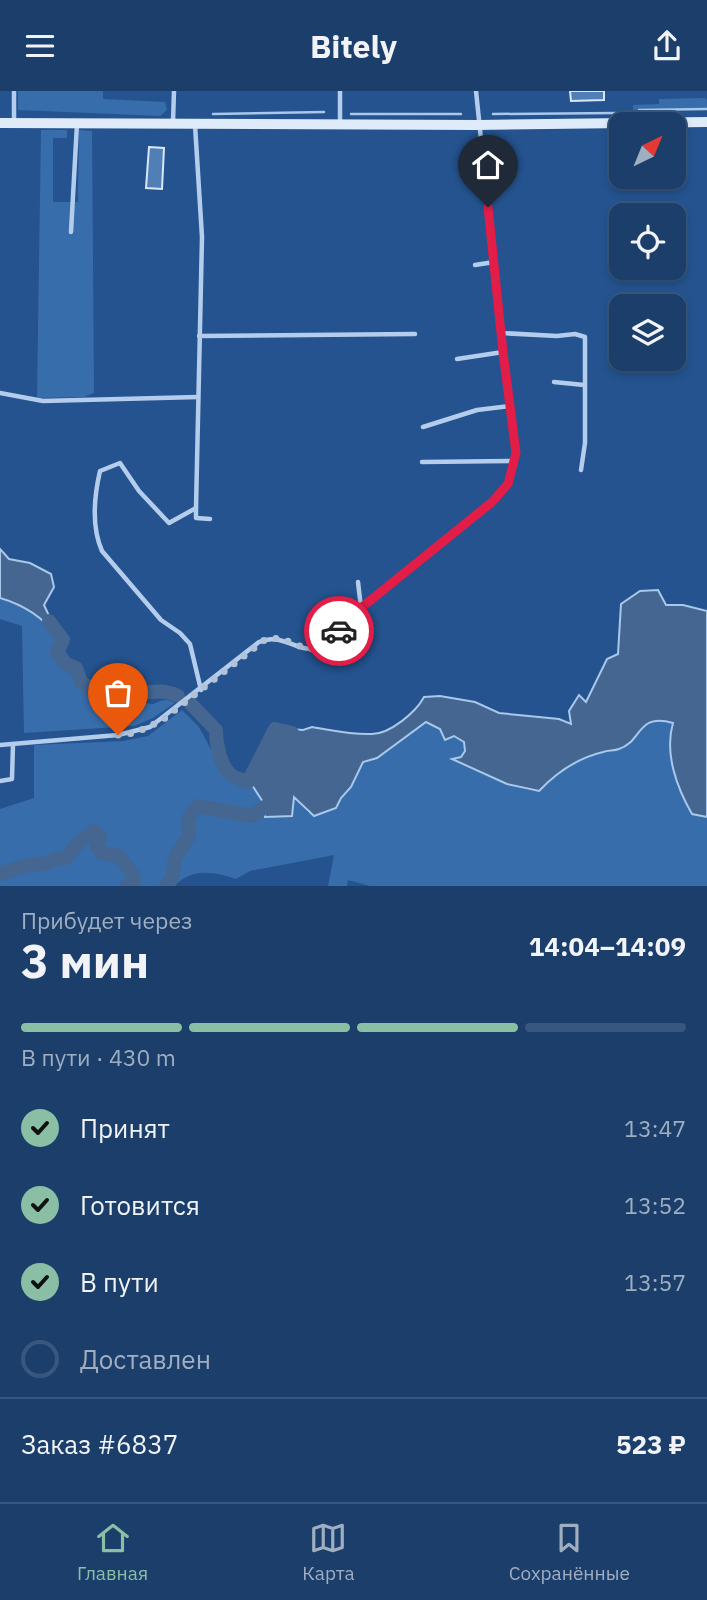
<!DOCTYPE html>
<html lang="ru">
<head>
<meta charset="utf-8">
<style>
  body { margin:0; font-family:"IBM Plex Sans",sans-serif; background:#244571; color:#f1f3f6; height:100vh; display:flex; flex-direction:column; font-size:26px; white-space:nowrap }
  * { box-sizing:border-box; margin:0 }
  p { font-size:23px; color:#a0aec1 }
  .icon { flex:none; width:38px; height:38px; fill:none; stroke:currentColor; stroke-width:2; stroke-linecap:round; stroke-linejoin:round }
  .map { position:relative; height:795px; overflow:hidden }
  .sheet { display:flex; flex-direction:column; background:#1b3e6b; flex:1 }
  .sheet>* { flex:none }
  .needle { width:46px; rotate:43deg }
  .tools { position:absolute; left:609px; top:21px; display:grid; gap:14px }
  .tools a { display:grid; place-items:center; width:77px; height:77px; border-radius:14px; background:#1b3e6b; box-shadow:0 4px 10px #0003,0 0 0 2px #39577e; font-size:35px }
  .pin { position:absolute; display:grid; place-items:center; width:60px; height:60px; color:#fff; margin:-72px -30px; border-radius:50% 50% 50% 0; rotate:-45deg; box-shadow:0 0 7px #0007 }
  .pin .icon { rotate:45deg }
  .courier { position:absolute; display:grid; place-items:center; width:70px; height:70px; margin:-35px; border:5px solid #e11d48; border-radius:50%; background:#fff; color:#222; box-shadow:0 2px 9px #0007 }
  .headline em { font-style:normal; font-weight:700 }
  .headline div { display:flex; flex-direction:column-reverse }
  .headline { display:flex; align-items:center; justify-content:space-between; height:119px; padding:0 21px }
  h1 { font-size:46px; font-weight:700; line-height:52px }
  .bar { display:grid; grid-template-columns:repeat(4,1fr); gap:10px 7px; align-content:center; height:84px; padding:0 21px }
  .bar i { height:9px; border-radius:5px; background:#39577e }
  .bar .current { background:#8abfa5 }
  .bar p { grid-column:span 4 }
  .line { display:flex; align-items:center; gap:18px; padding:0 21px; border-top:2px solid #39577e }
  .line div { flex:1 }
  ol { padding:0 21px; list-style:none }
  li { display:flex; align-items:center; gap:21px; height:77px }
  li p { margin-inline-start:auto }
  li .icon { padding:7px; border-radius:50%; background:#8abfa5; color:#111; stroke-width:4 }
  li:last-child { color:#a0aec1 }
  li i { width:38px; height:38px; border:4px solid #39577e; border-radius:50% }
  header { display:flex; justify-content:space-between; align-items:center; height:91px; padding:0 21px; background:#1b3e6b; font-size:32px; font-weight:700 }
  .dock { display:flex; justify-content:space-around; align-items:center; height:98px; border-top:2px solid #39577e; background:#1b3e6b; font-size:19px; color:#a0aec1 }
  .dock a { display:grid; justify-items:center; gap:4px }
  .dock .current { color:#8abfa5 }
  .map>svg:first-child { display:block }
</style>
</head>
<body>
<header><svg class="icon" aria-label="menu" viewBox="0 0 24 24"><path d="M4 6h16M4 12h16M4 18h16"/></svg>Bitely<svg class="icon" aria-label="share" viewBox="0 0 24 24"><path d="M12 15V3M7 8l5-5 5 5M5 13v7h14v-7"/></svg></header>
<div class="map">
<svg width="707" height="795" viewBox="0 0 707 795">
  <rect width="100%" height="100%" fill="#24538f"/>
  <g fill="#386dab">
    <path d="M18 0H103V8L165 11 167 19 160 25 18 19Z"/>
    <path d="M705 7 707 9V17L705 18 633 20V14L659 13V8Z"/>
    <path d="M41 39H67V47H53V111H78L79 39 92 40 94 302 84 306 37 307Z"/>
    <path d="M0 507C23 514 49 527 60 551L52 560C56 578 63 575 72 584 76 588 77 594 82 597 104 618 127 609 154 613 162 609 167 607 175 612L153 627 134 635 24 642 22 535 0 528Z"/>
    <path d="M182 619 199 636 214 664 223 658 227 671 225 677 230 679 233 683 251 696 250 691 263 711 265 726 294 705 308 722 336 717 341 707 351 696 363 671 377 667 426 631 464 651 465 660 461 667 453 668C463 675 474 677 485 681 503 689 519 700 539 700 556 682 579 667 603 661 608 659 614 660 619 658 643 650 636 623 673 631 663 661 677 697 692 722L707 726V795H370L348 789 347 795H328L334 764 250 780 236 788C215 781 191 776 175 795H0V718L34 707V654L123 650 148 645Z"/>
  </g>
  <g fill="#446690" stroke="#a8c8ec" stroke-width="2">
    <path d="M0 458 9 468 30 472 51 483 54 496 44 514 51 529 62 543 58 546C43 526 24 514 0 507Z"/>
    <path d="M658 499 666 514H683L707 520V726L692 723C677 697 664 662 673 632 637 621 642 651 619 658 614 660 608 659 603 661 578 667 556 682 539 700L507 693 452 668 461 666 465 660 464 651 454 645 445 649 440 638 426 631 377 667 363 671 351 696 341 707 336 717 314 725 294 706 292 725 265 726 263 711 250 691 277 637 303 639 312 636C331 639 352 644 372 643 390 643 416 621 424 606L440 605 475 611 499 622 559 628 571 633 569 620 579 604 586 611 607 568 618 563 621 513 640 500Z"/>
  </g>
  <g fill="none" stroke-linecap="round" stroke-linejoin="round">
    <g stroke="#a8c8ec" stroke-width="2.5">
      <path d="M639 19 707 18"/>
      <path d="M213 23 324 21"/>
      <path d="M351 23H461"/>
      <path d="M493 23 616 22"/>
    </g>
    <g stroke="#446690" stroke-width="14">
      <path d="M49 530 63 549 57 561 66 573 76 577 81 591C88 595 97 603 106 604 129 609 157 593 178 605"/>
      <path d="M191 613 216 639C216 653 220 674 231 684 235 687 243 689 248 691L275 638 292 642"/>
      <path d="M0 783 24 775 48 772 55 768 66 767 79 751 94 740 100 747 97 755 101 762 119 765 133 783 134 790 127 795"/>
      <path d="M166 795 172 788 175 767 189 745 188 728 197 715 252 725 278 707"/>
    </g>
  </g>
  <g fill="#507fb7" stroke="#d9e7f9" stroke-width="2">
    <path d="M570 0H604V9L571 10Z"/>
    <path d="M149 56 164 57 162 98 146 97Z"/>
  </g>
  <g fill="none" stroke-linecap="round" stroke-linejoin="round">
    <g stroke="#b4cdec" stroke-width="4.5">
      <path d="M14 0V31"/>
      <path d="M173 31 174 0"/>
      <path d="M340 32V0"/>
      <path d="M195 34 202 146 196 417 169 432 139 400 120 372 100 380C94 406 91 435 102 460L161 529 180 542 190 553 201 599"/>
      <path d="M71 141 77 33"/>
      <path d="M475 174 494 171"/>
      <path d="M501 242 557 245 575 243 585 246V352L581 379"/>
      <path d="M199 245 415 243"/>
      <path d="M457 268 503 261"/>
      <path d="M554 291 584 294"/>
      <path d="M0 302 43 310 198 306"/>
      <path d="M423 336 477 319 510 315"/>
      <path d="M422 371 515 370"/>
      <path d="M196 417V427L210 428"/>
      <path d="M358 491 361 517"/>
      <path d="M0 654 118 644 150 636 259 551C282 540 300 565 322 556L361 517 492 411 508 393 512 384 516 353 503 261 476 0"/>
      <path d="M0 690 12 688 13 653"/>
    </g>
    <path stroke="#dfebf9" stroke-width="10" d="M0 32 479 34 707 31"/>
  </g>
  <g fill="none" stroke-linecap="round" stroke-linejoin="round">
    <path stroke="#b2c3d8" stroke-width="7" stroke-dasharray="0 12.6" d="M118 644 135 642 161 630 267 547C303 546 305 576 339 540"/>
    <path stroke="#e11d48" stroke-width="9" d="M339 540 361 517 492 411 508 393 516 362 503 261 488 116"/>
  </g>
</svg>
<div class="tools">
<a><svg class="needle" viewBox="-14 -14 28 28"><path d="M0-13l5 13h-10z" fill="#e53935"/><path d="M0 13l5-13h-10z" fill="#a0aec1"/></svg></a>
<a><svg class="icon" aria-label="locate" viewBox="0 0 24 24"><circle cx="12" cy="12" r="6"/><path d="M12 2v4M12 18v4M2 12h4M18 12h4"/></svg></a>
<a><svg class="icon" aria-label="layers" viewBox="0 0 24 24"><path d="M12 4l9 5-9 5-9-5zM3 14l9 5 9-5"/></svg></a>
</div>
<div class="pin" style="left:118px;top:644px;background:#ea580c"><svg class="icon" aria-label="bag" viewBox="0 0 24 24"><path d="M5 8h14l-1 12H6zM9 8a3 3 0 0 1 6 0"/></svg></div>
<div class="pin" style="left:488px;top:116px;background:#1f2937"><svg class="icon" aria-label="home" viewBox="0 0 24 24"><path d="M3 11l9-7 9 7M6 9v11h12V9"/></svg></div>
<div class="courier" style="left:339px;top:540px"><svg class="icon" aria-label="car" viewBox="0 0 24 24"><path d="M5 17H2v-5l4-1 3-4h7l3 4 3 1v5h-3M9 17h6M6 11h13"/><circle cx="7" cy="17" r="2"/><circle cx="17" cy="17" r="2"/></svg></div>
</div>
<section class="sheet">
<div class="headline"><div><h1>3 мин</h1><p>Прибудет через</p></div><em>14:04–14:09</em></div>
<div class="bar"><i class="current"></i><i class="current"></i><i class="current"></i><i></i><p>В пути · 430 m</p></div>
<ol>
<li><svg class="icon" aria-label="check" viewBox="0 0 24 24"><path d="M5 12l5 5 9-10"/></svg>Принят<p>13:47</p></li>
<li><svg class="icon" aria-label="check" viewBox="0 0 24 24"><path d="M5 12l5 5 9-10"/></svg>Готовится<p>13:52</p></li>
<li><svg class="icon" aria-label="check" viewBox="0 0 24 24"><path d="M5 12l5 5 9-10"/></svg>В пути<p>13:57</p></li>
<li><i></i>Доставлен</li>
</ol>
<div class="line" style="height:91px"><div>Заказ #6837</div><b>523 ₽</b></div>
</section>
<nav class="dock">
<a class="current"><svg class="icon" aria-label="home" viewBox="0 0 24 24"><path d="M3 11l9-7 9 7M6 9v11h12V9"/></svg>Главная</a>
<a><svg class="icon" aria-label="map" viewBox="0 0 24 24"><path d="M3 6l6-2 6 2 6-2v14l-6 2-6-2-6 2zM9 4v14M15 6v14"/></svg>Карта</a>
<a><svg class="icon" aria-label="saved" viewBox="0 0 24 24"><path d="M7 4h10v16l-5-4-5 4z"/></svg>Сохранённые</a>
</nav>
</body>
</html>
